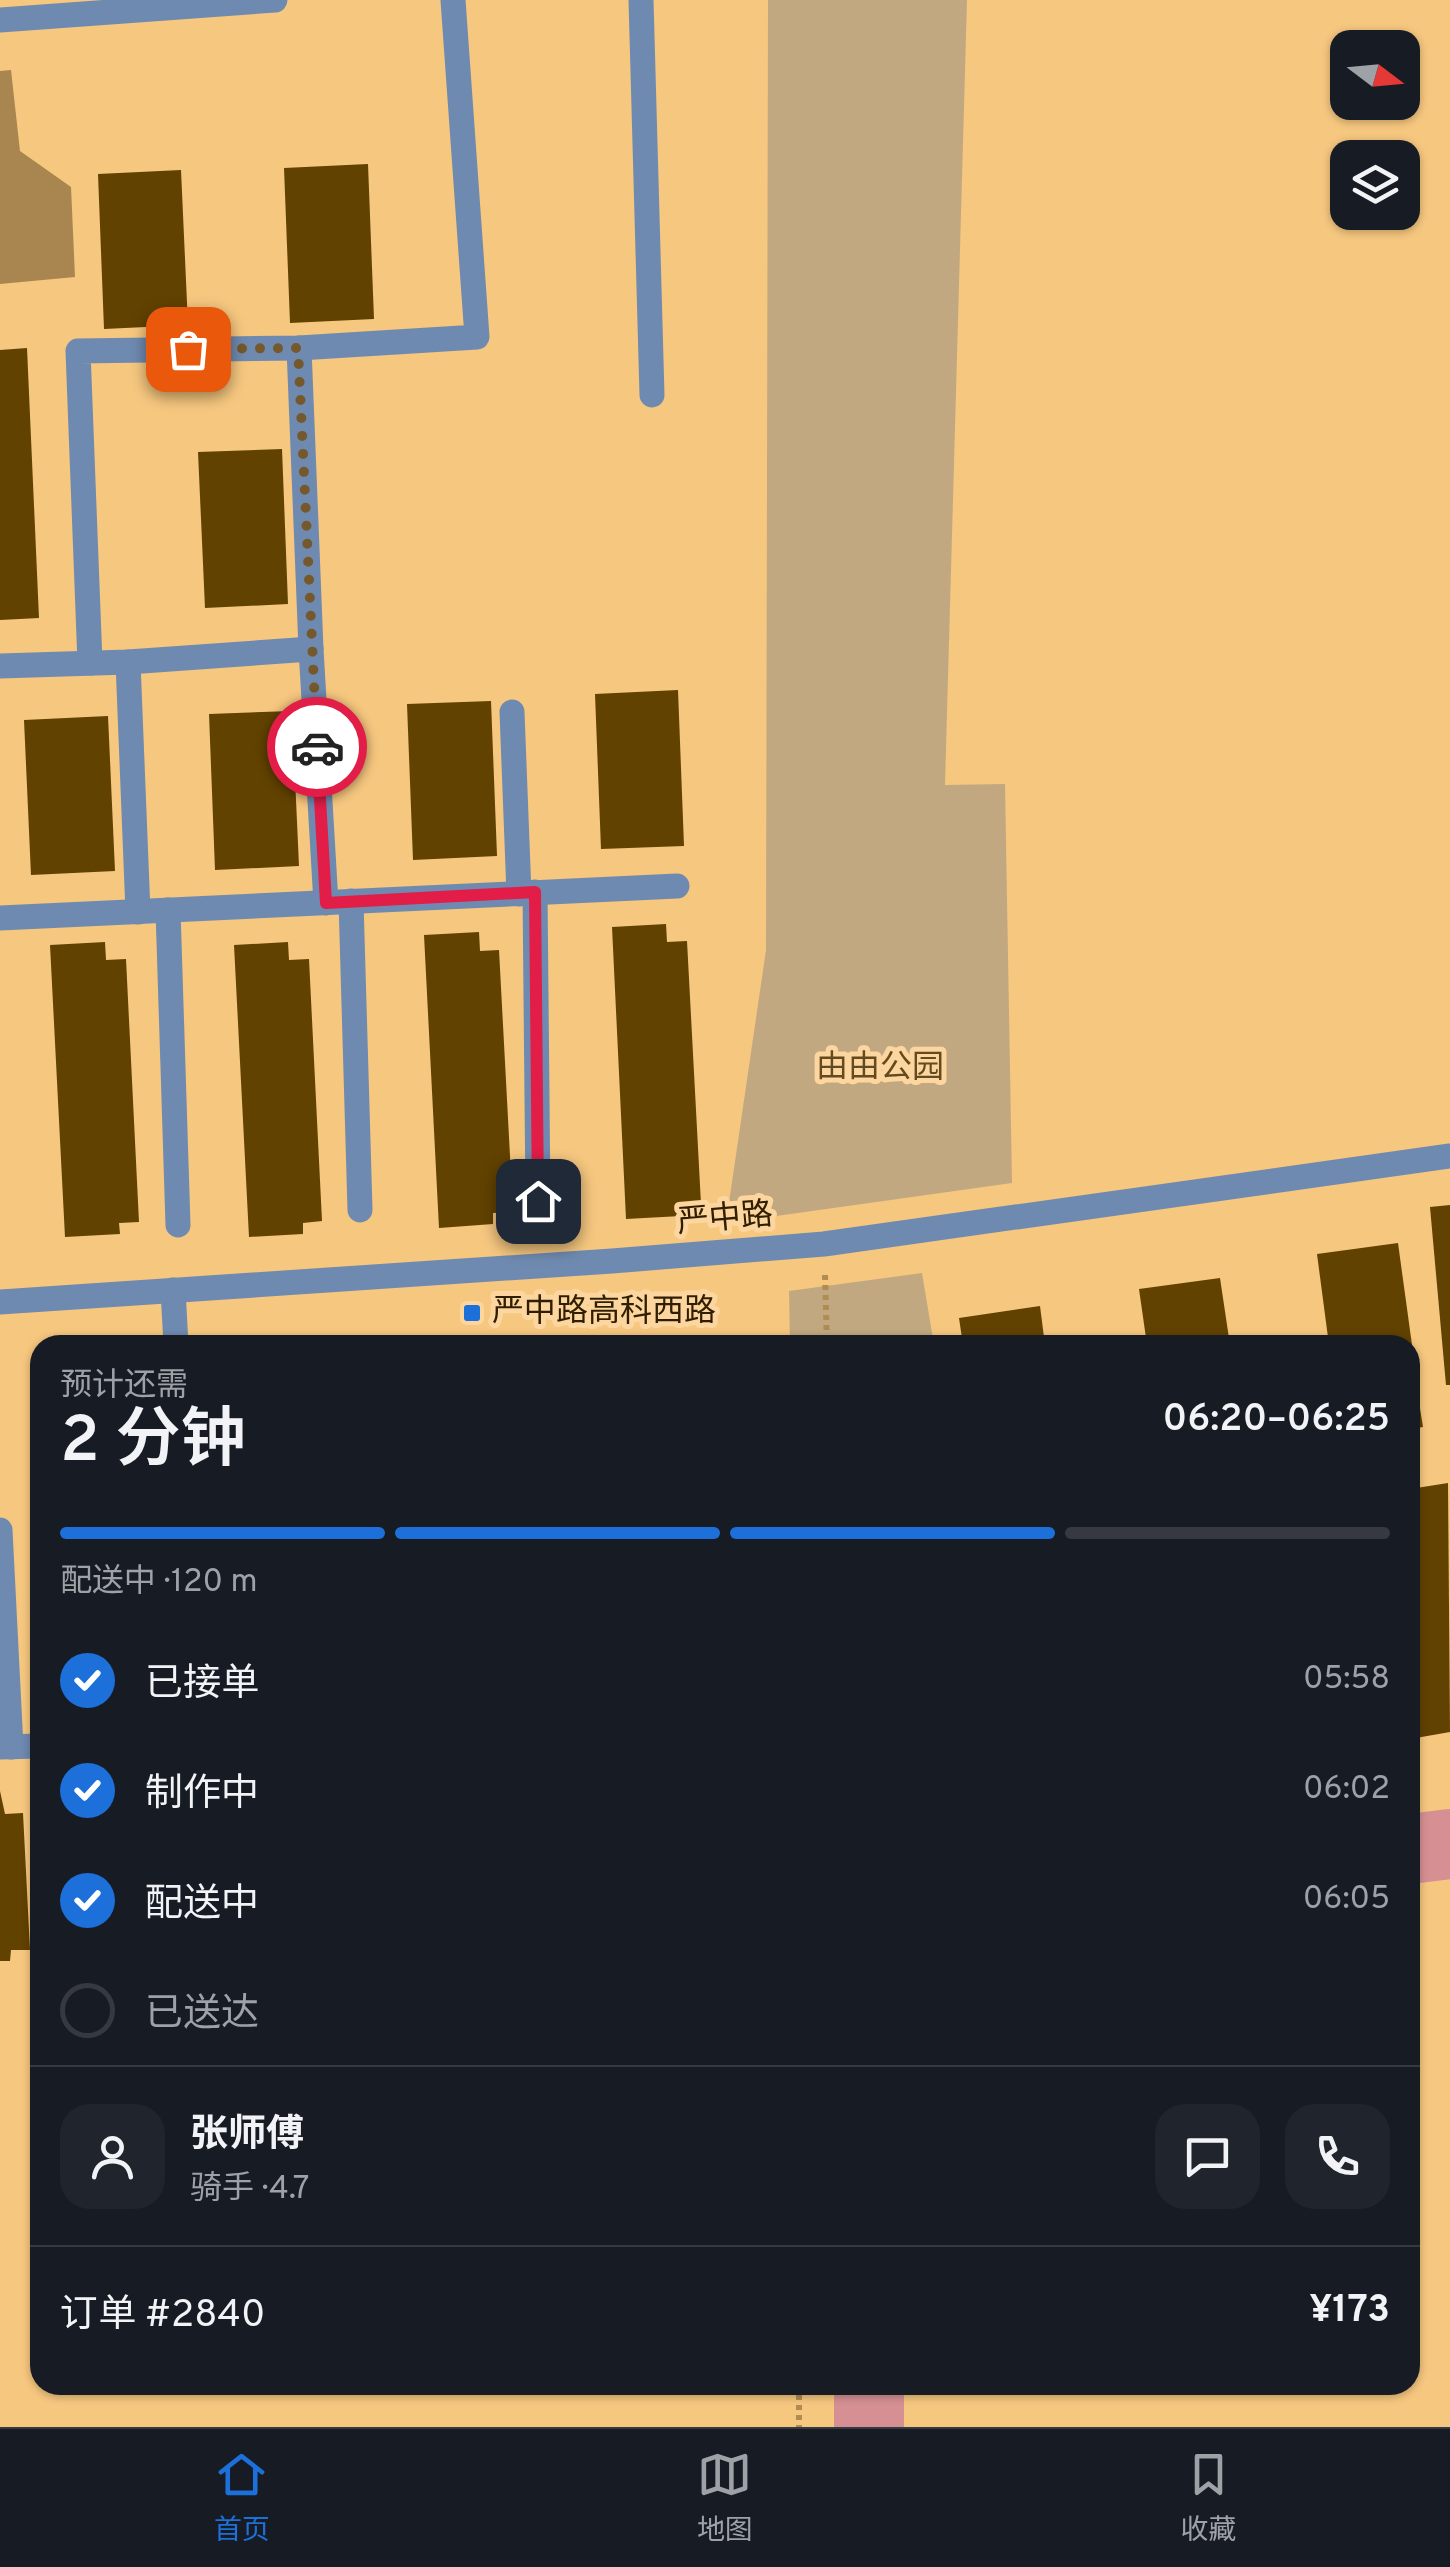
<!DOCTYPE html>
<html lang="zh">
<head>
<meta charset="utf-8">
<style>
  body { margin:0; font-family:Overpass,"Noto Sans SC",sans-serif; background:#20242c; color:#f1f3f6; height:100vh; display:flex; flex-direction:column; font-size:38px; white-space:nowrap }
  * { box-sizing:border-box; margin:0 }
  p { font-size:32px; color:#9ea1a6 }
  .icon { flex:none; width:55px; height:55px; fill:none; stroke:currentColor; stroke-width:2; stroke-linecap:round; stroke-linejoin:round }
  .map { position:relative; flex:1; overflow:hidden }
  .panel { position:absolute; left:30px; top:1335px; width:1390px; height:1060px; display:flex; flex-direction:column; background:#171b24; border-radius:30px; box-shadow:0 2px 8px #0004 }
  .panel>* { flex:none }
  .needle { width:65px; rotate:106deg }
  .buttons { position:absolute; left:1330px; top:30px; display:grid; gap:20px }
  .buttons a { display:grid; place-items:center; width:90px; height:90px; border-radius:20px; background:#171b24; box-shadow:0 2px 8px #0004; font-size:50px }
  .pin { position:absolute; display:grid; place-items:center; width:85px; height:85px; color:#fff; margin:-42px; border-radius:20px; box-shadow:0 5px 15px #0006 }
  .courier { position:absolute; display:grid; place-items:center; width:100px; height:100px; margin:-50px; border:8px solid #e11d48; border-radius:50%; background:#fff; color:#222; box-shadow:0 2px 12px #0007 }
  .overview em { font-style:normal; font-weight:600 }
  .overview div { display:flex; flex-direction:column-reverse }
  .overview { display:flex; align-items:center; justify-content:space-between; height:170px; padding:0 30px }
  h1 { font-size:65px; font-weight:600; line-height:75px }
  .bar { display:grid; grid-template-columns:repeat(4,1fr); gap:15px 10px; align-content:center; height:120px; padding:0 30px }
  .bar i { height:12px; border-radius:8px; background:#363941 }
  .bar .current { background:#1d70da }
  .bar p { grid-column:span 4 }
  .line { display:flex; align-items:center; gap:25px; padding:0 30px; border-top:2px solid #363941 }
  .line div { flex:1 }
  .round { display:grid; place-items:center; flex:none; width:105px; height:105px; border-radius:30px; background:#20242c }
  ol { padding:0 30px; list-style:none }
  li { display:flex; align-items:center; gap:30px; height:110px }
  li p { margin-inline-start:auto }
  li .icon { padding:10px; border-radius:50%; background:#1d70da; color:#fff; stroke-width:4 }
  li:last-child { color:#9ea1a6 }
  li i { width:55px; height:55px; border:5px solid #363941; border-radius:50% }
  .tabs { display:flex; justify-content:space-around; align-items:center; height:140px; border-top:2px solid #363941; background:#171b24; font-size:28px; color:#9ea1a6 }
  .tabs a { display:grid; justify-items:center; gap:5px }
  .tabs .current { color:#1d70da }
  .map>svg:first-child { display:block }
</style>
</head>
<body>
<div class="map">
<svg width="1450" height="2427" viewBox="0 0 1450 2427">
  <rect width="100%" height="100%" fill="#f6c77f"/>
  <g fill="#c2a881">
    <path d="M768 0H967L945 785 1005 784 1012 1183 726 1223 766 950Z"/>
    <path d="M922 1273 934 1345H790L789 1291Z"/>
  </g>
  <path fill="#a9864f" d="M11 70 20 151 71 187 75 277 0 284V71Z"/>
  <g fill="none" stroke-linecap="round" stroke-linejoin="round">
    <g stroke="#d69093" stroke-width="70">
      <path d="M1410 1849 1450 1844"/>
      <path d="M869 2385V2427"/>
    </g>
  </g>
  <g fill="#624200">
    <path d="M368 164 374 319 290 323 284 168Z"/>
    <path d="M181 170 188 325 104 329 98 174Z"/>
    <path d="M27 348 39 618 0 620V350Z"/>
    <path d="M282 449 288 604 205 608 198 452Z"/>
    <path d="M678 690 684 846 601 849 595 694Z"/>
    <path d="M491 701 497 856 413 860 407 704Z"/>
    <path d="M292 711 299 866 215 870 209 714Z"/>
    <path d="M108 716 115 871 31 875 24 720Z"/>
    <path d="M666 924 667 942 687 941 701 1204 680 1205 681 1216 626 1219 612 927Z"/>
    <path d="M479 932 480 951 499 950 513 1212 493 1213V1224L439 1228 424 935Z"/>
    <path d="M105 942 106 960 126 959 139 1222 119 1223 120 1234 65 1237 50 945Z"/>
    <path d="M288 942 289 960 309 959 322 1221 303 1223V1234L249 1237 234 945Z"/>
    <path d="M1450 1205V1385H1446L1430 1207Z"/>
    <path d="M1398 1243 1412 1345H1329L1317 1254Z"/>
    <path d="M1220 1278 1230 1345H1147L1139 1289Z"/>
    <path d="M1040 1306 1045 1345H963L959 1318Z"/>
    <path d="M1410 1346 1423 1427 1410 1429Z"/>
    <path d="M1448 1483 1450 1732 1410 1739V1489Z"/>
    <path d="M0 1791 5 1814 23 1813 30 1950H11L10 1961H0Z"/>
  </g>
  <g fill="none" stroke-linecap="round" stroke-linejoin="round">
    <g stroke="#b08c52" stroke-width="6" stroke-dasharray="5 5" stroke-linecap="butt">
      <path d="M825 1275 827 1345"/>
      <path d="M799 2385V2427"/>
    </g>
    <g stroke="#6f8ab0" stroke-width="25">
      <path d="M641 0 652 395"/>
      <path d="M0 20 275 0"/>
      <path d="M299 348 311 649 326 903"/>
      <path d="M128 662 138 912"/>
      <path d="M90 663 78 351 299 348 477 337 453 0"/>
      <path d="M0 666 128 662 311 649"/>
      <path d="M512 712 519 894"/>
      <path d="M535 892 538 1201"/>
      <path d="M351 901 360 1210"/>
      <path d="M168 910 178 1225"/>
      <path d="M0 918 677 886"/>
      <path d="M173 1290 176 1345"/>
      <path d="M0 1302 612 1261 824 1244 1450 1156"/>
      <path d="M0 1530 11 1747"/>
      <path d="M0 1747 40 1746"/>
    </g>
  </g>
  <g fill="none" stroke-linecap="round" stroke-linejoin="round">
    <path stroke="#75592c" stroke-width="10" stroke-dasharray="0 18" d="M188 349 298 348 317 747"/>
    <path stroke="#e11d48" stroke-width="12" d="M317 747 326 903 535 892 538 1201"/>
  </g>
  <rect fill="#1d70da" stroke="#fcd69e" stroke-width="4" x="462" y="1303" width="20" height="20" rx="5"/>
  <g text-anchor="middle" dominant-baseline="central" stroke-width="10" stroke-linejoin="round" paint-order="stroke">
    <g font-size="32" fill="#644a1f" stroke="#fcd69e">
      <text x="880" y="1069">由由公园</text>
    </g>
    <g font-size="32" fill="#301e00" stroke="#fcd69e">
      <text transform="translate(725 1220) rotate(-5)">严中路</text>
    </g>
    <g font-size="32" fill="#301e00" stroke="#fcd69e" text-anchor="start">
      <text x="492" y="1313">严中路高科西路</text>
    </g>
  </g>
</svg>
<div class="buttons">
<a><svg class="needle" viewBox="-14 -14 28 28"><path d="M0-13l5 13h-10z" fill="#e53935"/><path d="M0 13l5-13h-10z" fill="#9ea1a6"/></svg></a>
<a><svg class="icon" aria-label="layers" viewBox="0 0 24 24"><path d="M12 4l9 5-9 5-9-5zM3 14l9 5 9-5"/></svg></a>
</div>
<div class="pin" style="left:188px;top:349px;background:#ea580c"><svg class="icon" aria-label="bag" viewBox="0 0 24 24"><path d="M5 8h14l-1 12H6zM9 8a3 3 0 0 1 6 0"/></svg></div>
<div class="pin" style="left:538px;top:1201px;background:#1f2937"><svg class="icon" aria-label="home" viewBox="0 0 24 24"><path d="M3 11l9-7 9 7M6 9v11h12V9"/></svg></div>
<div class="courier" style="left:317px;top:747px"><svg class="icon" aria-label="car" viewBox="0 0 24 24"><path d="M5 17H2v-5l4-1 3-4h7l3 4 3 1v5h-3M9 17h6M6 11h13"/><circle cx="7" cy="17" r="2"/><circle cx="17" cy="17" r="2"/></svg></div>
<section class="panel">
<div class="overview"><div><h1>2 分钟</h1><p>预计还需</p></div><em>06:20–06:25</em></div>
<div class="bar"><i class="current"></i><i class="current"></i><i class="current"></i><i></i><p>配送中 · 120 m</p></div>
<ol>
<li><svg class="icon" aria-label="check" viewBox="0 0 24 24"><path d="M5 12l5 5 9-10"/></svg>已接单<p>05:58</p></li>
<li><svg class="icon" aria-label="check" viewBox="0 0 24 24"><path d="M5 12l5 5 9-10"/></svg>制作中<p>06:02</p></li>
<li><svg class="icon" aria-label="check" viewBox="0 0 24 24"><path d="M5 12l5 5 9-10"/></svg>配送中<p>06:05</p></li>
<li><i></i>已送达</li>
</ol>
<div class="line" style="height:180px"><a class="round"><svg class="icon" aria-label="person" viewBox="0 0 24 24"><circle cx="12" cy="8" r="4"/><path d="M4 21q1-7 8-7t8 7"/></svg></a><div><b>张师傅</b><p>骑手 · 4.7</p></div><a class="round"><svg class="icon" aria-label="chat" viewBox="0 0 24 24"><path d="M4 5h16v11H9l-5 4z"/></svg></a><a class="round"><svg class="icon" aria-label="phone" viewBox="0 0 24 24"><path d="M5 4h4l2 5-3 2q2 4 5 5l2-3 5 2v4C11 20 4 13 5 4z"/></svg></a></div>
<div class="line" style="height:130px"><div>订单 #2840</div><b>¥173</b></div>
</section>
</div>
<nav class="tabs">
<a class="current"><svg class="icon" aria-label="home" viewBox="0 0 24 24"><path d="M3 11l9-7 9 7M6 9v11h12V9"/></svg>首页</a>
<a><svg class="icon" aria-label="map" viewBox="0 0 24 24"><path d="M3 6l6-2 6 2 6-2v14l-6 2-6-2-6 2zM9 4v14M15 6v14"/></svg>地图</a>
<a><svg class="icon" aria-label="saved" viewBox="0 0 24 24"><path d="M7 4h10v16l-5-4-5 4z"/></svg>收藏</a>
</nav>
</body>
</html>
